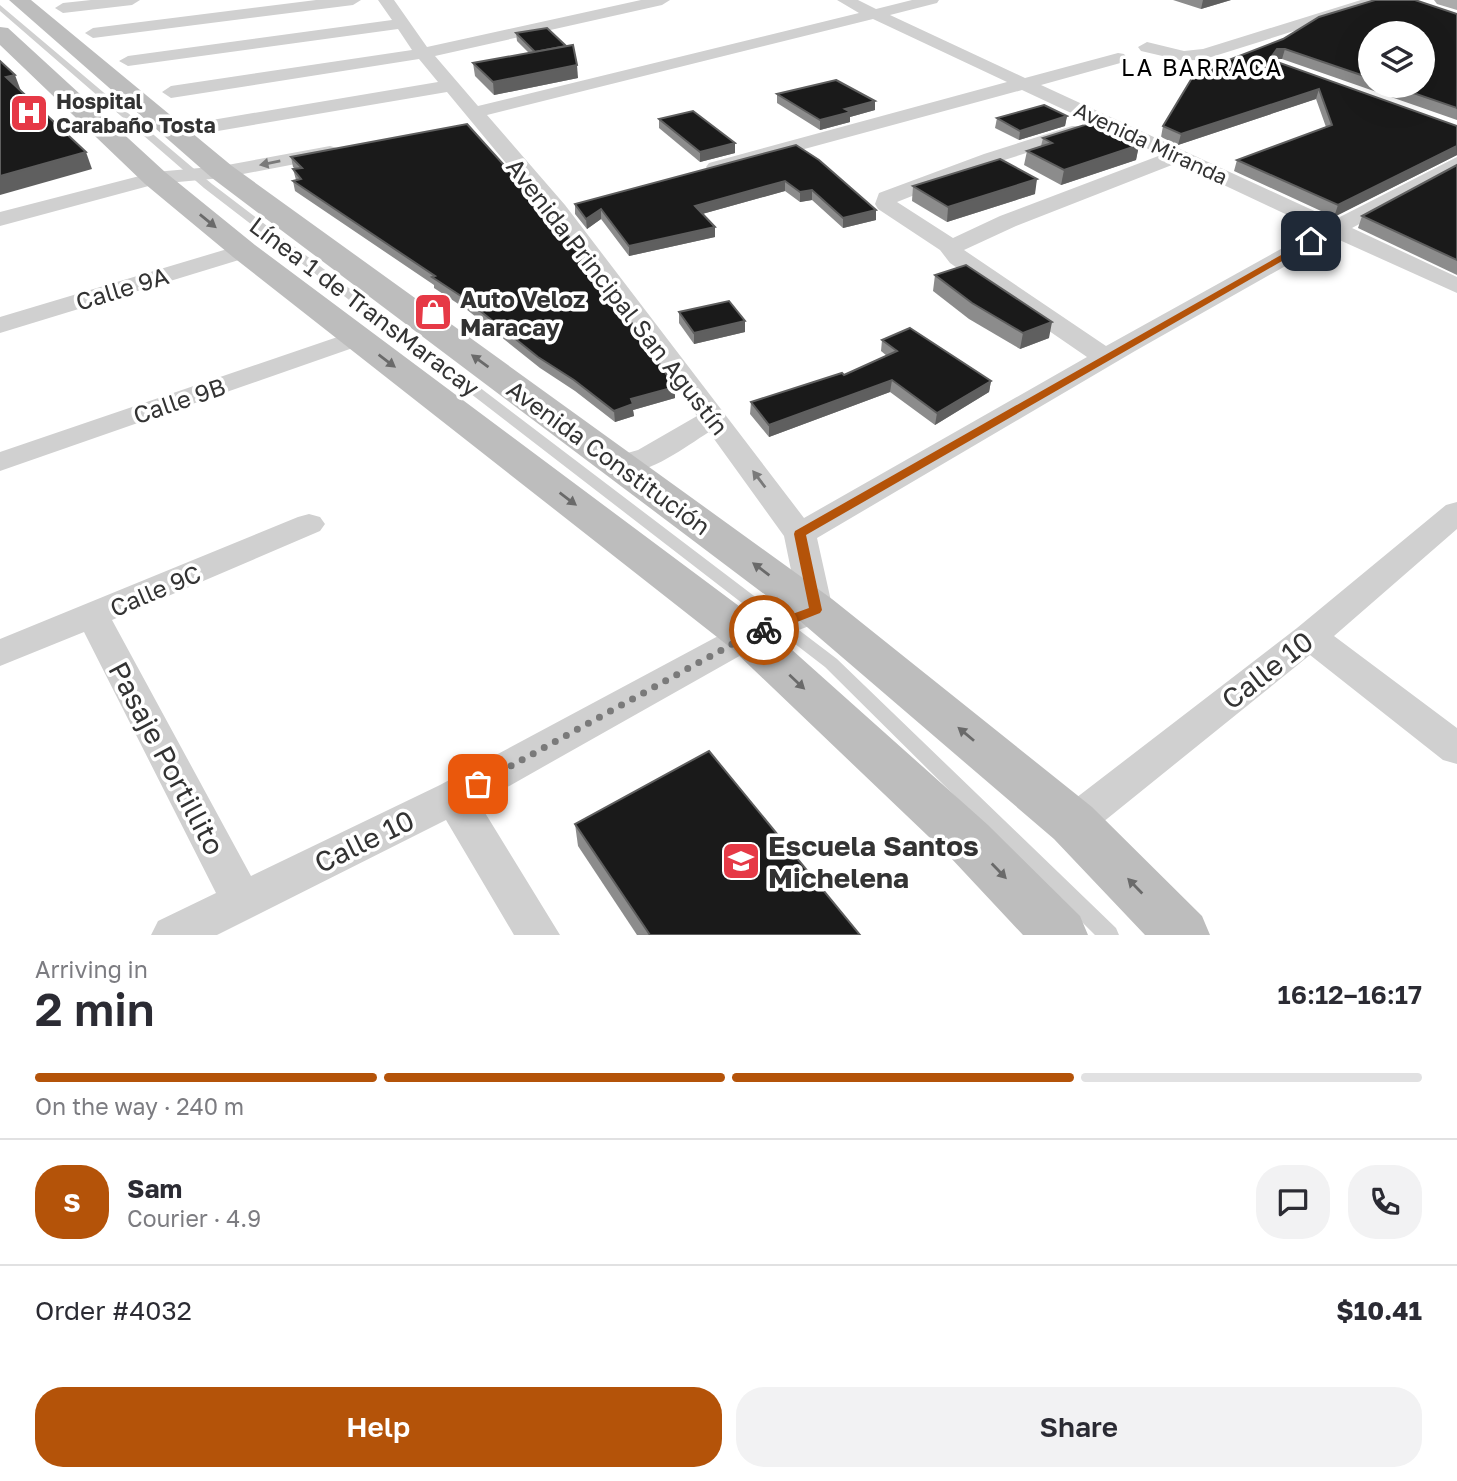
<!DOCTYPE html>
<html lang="en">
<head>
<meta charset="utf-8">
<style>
  body { margin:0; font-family:"Golos Text",sans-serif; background:#f2f2f3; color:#2b2b33; height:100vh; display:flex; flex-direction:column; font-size:26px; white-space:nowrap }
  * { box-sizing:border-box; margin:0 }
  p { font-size:23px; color:#7c7c81 }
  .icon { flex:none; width:38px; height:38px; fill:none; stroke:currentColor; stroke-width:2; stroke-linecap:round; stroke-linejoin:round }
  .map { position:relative; height:935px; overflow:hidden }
  .drawer { display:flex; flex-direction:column; background:#fff; flex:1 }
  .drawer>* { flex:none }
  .fabs { position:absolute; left:1358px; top:21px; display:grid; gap:14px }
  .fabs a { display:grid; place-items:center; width:77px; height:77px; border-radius:50%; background:#fff; box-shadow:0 7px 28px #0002; font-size:35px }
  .pin { position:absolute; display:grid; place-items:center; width:60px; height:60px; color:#fff; margin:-30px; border-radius:14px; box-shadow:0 4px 10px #0006 }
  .courier { position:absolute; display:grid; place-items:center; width:70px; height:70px; margin:-35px; border:5px solid #b45309; border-radius:50%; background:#fff; color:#222; box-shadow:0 2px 9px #0007 }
  .head em { font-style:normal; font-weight:600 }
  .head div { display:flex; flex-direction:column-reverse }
  .head { display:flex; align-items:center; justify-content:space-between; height:119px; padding:0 35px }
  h1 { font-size:46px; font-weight:600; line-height:52px }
  .bar { display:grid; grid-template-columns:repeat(4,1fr); gap:10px 7px; align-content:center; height:84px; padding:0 35px }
  .bar i { height:9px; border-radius:5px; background:#e1e1e2 }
  .bar .selected { background:#b45309 }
  .bar p { grid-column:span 4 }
  .line { display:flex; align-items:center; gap:18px; padding:0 35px; border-top:2px solid #e1e1e2 }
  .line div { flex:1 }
  .round { display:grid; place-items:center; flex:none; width:74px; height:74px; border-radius:28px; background:#f2f2f3 }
  .cta { display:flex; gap:14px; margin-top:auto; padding:14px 35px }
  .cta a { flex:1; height:80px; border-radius:28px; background:#b45309; color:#fff; font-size:28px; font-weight:600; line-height:80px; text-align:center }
  .cta a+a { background:#f2f2f3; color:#2b2b33 }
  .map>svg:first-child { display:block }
</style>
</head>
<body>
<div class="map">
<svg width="1457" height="935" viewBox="0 0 1457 935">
  <rect width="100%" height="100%" fill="#fff"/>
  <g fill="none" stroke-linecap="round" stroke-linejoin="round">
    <path fill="#d0d0d0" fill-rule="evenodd" d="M0 5 212 184 837 659 1116 928 1119 935H1095L825 667 204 188 0 11Z"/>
    <g fill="#d0d0d0" fill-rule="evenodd">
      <path d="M91 0H140L132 5 63 13 55 8 63 3Z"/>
      <path d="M316 0H361L353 5 93 38 85 33 93 28Z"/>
      <path d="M378 0H394L427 47 641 0H670L662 5 435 56 478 106 859 13 837 0H858L876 9 912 0H939L937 3 890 15 1025 78 1118 53 1124 54 1127 58 1124 62 1041 85 1334 220 1457 157V171L1352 228 1457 277V293L1335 238 1135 351 817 538 833 610 828 619 759 645 479 803 560 935H514L446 820 217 935H151L158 921 216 893 84 632 0 666V639L298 517 309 514 320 517 325 524 320 531 112 620 251 876 440 785 735 627 798 604 784 536 709 432C682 449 643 480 610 472L605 465 610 458 638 450 697 416 549 215 447 92 212 132 202 126 212 120 438 82 419 59 171 98 162 92 171 86 412 50 398 29 128 66 119 61 128 56 392 20ZM873 19 1007 82 709 163 706 167 709 171H723L1022 90 1161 155 1000 216 953 238 897 202 998 162 1086 134 1089 130 1086 126H1072L984 154 879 193 875 204 878 209 940 250 950 263 1087 357 804 518 565 205 487 115ZM1177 163 1317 229 1106 346 964 250 1016 226Z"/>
      <path d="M1361 0H1385L1383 3 1205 59 1184 61 1141 51 1138 47 1147 42 1184 51 1203 49Z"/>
      <path d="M330 146 337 148 340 152 337 156 222 178 156 184 0 226V212L155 172 222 166Z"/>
      <path d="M244 244 252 246 256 251 252 256 0 333V317Z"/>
      <path d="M358 330 367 333 371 338 367 343 0 471V452Z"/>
      <path d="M1457 502V529L1334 636 1457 728V764L1443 760 1310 655 1087 835 1073 840 1059 835 1053 823 1059 811 1297 628 1446 505Z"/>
    </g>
    <g fill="#bdbdbd" fill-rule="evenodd">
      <path d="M9 0H31L232 166 832 599 1092 807 1202 916 1210 935H1145L1054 839 800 621 212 178Z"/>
      <path d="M0 27 8 28 165 172 255 245 763 624 988 825 1080 916 1088 935H1023L950 857 731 648 233 257 145 184 0 45Z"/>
    </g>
    <path fill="#ababab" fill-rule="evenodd" d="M1434 0H1457V10L1437 4Z"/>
  </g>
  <g fill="#8c8c8c" fill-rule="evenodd">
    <path d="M1173 0H1231L1201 9Z"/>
    <path d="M1457 14V120L1282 59H1275L1277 62 1457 126V155L1334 217 1234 171 1237 160 1326 127 1316 99 1178 145 1161 137 1163 126 1283 39ZM1370 33 1423 86H1370Z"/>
    <path d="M516 33 578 78 494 95 475 76 473 63 529 53 517 41Z"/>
    <path d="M777 94 875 101V110L850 117V122L820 130 777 103Z"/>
    <path d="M1067 116 1065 126 1019 140 995 128 997 118Z"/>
    <path d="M659 119 735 143V153L700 162 659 128Z"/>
    <path d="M1043 138 1139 145 1136 160 1061 185 1024 165 1027 151 1041 146Z"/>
    <path d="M796 145 876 210V220L843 228 812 200 800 202 785 191 702 214 715 237 629 256 601 219 587 229 575 214V204Z"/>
    <path d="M291 157 583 264 675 398 633 410 634 416 615 422 575 391 540 368 466 309 434 288V285L295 191 293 181 296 180 293 169H295L293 167Z"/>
    <path d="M1457 165V275L1358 228 1362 216Z"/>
    <path d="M913 186 1035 194 947 222 912 201Z"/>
    <path d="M935 275 1049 338 1020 349 969 319 933 291Z"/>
    <path d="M679 312 745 321V332L694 344 679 323Z"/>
    <path d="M882 340 991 381 989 392 935 425 890 392 769 437 750 414 751 402 844 375 887 356 881 351Z"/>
    <path d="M575 824 860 935H637L578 846Z"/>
  </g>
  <g fill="#5f5f5f">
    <path d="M1203 0H1231L1201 9Z"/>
    <path d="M1277 49H1285L1282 59H1275L1272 56Z"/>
    <path d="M577 65 578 78 494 95 493 82Z"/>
    <path d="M15 75 21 91 12 93 6 77Z"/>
    <path d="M1319 89 1316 99 1178 145 1181 134Z"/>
    <path d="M875 101V110L850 117V122L820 130V120L845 109Z"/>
    <path d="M1067 116 1065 126 1019 140 1020 131Z"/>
    <path d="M735 143V153L700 162V152Z"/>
    <path d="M1139 145 1136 160 1061 185 1064 170Z"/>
    <path d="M1457 146V155L1334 217 1338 205Z"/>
    <path d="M86 152 92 169 0 195V176Z"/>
    <path d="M1037 179 1035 194 947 222 948 207Z"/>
    <path d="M785 181V191L695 216V206Z"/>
    <path d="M812 190V200L800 202V192Z"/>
    <path d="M601 209V219L587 229 586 219Z"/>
    <path d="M876 210V220L843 228V218Z"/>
    <path d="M715 227V237L629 256V246Z"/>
    <path d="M745 321V332L694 344V333Z"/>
    <path d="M1052 322 1049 338 1020 349 1023 333Z"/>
    <path d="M892 380 890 392 769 437V425Z"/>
    <path d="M991 381 989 392 935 425 937 413Z"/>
    <path d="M675 387V398L633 410 634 416 615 422 614 411 631 399Z"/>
  </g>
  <g fill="#1a1a1a" stroke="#5f5f5f" stroke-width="2">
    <path d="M1375 0H1415L1457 14V108L1393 86H1423V33H1370V78L1285 49H1277L1272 56 1277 62 1457 126V146L1338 205 1237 160 1332 125 1319 89 1181 134 1163 126 1195 73 1283 39 1319 17Z"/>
    <path d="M547 28 566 46 535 52 516 33Z"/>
    <path d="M573 45 577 65 493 82 473 63Z"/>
    <path d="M0 61 15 75 6 77 86 152 0 176Z"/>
    <path d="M836 80 875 101 845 109 851 112 820 120 777 94Z"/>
    <path d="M1044 105 1067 116 1020 131 997 118Z"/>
    <path d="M693 111 735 143 700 152 659 119Z"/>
    <path d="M1091 123 1139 145 1064 170 1027 151 1052 143 1043 138Z"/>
    <path d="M467 124 521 184 546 206 583 256 578 257 621 307 675 387 631 399 633 404 614 411 574 380 538 357 464 298 432 277 435 276 293 181 301 179 293 169 302 168 291 157Z"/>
    <path d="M796 145 819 160 876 210 843 218 812 190 800 192 785 181 695 206 715 227 629 246 601 209 586 219 575 204Z"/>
    <path d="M1000 159 1037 179 948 207 913 186Z"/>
    <path d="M1457 165V260L1362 216Z"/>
    <path d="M966 265 1052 322 1023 333 972 303 935 275Z"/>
    <path d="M729 301 745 321 694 333 679 312Z"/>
    <path d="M910 328 991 381 937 413 892 380 769 425 751 402 842 373 844 375 897 351 882 340Z"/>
    <path d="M709 751 860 935H650L575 824Z"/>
  </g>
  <defs><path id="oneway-solid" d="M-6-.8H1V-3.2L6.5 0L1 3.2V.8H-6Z" transform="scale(1.75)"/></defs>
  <g fill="#7a7a7a">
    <use href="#oneway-solid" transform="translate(270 163) rotate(169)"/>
    <use href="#oneway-solid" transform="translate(759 479) rotate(-127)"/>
  </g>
  <g fill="#6a6a6a">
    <use href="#oneway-solid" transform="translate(208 221) rotate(39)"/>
    <use href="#oneway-solid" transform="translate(387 361) rotate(37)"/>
    <use href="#oneway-solid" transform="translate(480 361) rotate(-144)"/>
    <use href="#oneway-solid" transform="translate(568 499) rotate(37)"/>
    <use href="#oneway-solid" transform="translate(761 569) rotate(-143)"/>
    <use href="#oneway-solid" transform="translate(797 682) rotate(43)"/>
    <use href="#oneway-solid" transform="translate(966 734) rotate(-140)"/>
    <use href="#oneway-solid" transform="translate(999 871) rotate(46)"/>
    <use href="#oneway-solid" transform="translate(1135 886) rotate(-134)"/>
  </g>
  <path fill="#b45309" d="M1311 238 1315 239V242L806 535 822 610 820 613 769 633H759V626L809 608 794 534 795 531Z"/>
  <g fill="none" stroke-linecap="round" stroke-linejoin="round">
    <path stroke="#7a7a7a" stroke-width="7" stroke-dasharray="0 12.6" d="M478 784 747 636 764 630"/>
  </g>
  <defs>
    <symbol id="hospital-square" viewBox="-11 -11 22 22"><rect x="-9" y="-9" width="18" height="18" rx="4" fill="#e63946" stroke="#fff"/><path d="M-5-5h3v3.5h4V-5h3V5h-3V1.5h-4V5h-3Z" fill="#fff"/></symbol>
    <symbol id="shop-square" viewBox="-11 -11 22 22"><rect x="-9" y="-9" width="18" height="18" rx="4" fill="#e63946" stroke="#fff"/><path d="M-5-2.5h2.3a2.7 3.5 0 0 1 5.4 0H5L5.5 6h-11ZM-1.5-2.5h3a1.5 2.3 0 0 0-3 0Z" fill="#fff"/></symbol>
    <symbol id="school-square" viewBox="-11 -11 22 22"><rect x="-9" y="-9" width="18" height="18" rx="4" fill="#e63946" stroke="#fff"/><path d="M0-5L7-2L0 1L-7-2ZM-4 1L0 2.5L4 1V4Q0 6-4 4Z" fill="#fff"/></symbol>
  </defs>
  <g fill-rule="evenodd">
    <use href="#hospital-square" x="7" y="91" width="44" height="44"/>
    <use href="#shop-square" x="411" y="290" width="44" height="44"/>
    <use href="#school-square" x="719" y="839" width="44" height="44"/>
  </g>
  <g text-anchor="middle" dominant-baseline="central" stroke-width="7" stroke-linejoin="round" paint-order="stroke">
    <g font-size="21" font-weight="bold" fill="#333" stroke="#fff" text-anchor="start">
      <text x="56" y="101">Hospital<tspan x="56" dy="24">Carabaño Tosta</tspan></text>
    </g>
    <g font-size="21" fill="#333" stroke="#fff">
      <text transform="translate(1151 143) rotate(25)">Avenida Miranda</text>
    </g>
    <g font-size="23" letter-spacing="2" fill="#000" stroke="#fff">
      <text x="1202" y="67">LA BARRACA</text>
    </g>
    <g font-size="24" fill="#333" stroke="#fff">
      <text transform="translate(122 288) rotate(-17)">Calle 9A</text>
      <text transform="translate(618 296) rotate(52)">Avenida Principal San Agustín</text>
      <text transform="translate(365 306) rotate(37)">Línea 1 de TransMaracay</text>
      <text transform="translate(179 400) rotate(-19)">Calle 9B</text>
      <text transform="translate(609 457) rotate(36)">Avenida Constitución</text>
      <text transform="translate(155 590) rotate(-23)">Calle 9C</text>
    </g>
    <g font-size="24" font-weight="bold" fill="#333" stroke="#fff" text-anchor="start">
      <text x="460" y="298">Auto Veloz<tspan x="460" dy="28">Maracay</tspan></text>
    </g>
    <g font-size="28" fill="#333" stroke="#fff">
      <text transform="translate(1267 670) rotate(-38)">Calle 10</text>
      <text transform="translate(167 758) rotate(62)">Pasaje Portillito</text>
      <text transform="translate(364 841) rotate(-26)">Calle 10</text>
    </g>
    <g font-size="28" font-weight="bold" fill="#333" stroke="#fff" text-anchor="start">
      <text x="768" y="845">Escuela Santos<tspan x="768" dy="32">Michelena</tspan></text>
    </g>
  </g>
</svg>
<div class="fabs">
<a><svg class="icon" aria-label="layers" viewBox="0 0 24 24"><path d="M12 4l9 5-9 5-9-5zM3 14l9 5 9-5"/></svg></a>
</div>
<div class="pin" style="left:478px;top:784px;background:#ea580c"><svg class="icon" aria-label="bag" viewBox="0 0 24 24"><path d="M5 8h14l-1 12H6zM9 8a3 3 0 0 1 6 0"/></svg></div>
<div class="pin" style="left:1311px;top:241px;background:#1f2937"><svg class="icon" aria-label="home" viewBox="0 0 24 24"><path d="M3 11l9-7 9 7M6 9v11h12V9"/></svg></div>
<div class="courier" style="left:764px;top:630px"><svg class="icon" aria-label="bike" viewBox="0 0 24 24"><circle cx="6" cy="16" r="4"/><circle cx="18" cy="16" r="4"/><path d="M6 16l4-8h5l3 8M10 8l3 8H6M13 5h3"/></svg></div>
</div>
<section class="drawer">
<div class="head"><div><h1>2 min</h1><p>Arriving in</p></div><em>16:12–16:17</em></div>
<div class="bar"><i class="selected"></i><i class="selected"></i><i class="selected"></i><i></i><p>On the way · 240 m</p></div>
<div class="line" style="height:126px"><b class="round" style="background:#b45309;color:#fff">S</b><div><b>Sam</b><p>Courier · 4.9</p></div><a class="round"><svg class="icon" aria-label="chat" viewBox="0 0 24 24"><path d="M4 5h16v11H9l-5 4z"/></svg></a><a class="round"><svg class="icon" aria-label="phone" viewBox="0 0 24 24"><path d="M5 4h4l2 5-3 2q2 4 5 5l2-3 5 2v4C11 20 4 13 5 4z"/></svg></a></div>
<div class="line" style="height:91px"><div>Order #4032</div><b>$10.41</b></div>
<div class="cta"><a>Help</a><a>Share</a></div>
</section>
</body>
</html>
